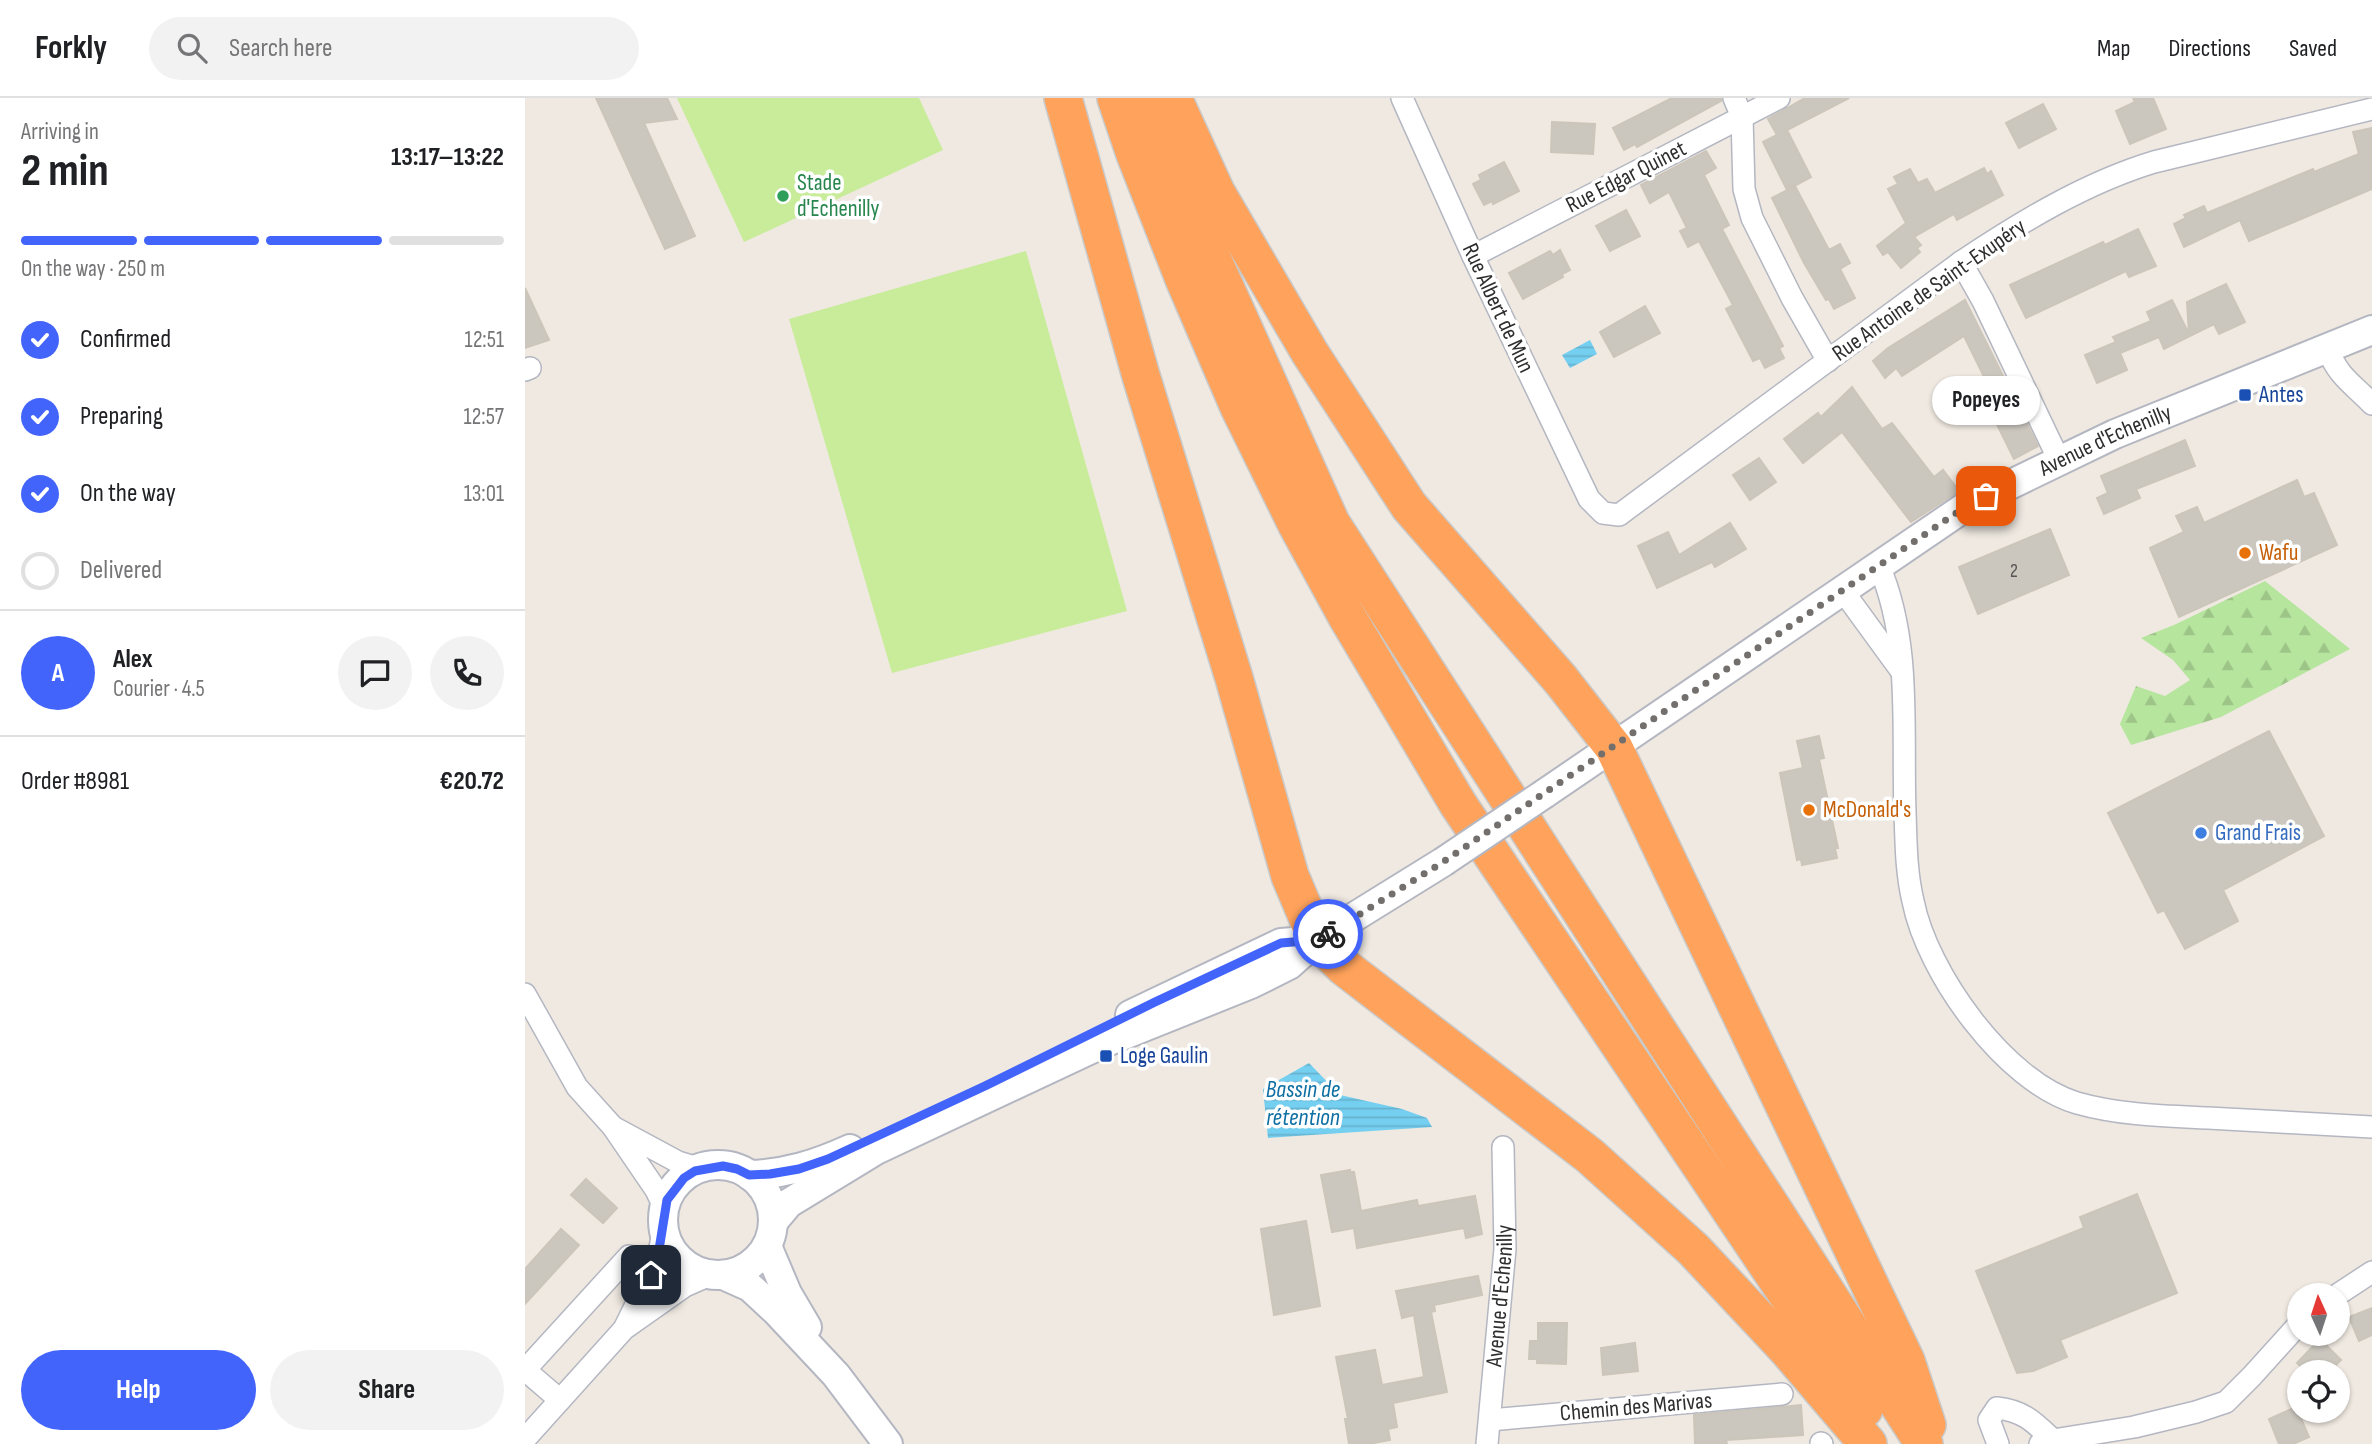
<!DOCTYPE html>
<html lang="en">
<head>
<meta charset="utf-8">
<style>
  body { margin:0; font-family:"Sofia Sans Condensed",sans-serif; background:#f2f2f2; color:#202124; height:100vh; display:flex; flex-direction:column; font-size:26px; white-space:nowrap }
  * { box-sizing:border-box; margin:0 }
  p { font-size:23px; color:#757577 }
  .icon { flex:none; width:38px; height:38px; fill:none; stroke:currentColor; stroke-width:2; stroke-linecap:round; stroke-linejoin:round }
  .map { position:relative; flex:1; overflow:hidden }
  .side { display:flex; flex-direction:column; background:#fff; width:525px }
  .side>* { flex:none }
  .needle { width:46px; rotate:357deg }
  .fabs { position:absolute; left:1762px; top:1185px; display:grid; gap:14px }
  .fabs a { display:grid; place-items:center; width:63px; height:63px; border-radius:50%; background:#fff; box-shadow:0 2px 5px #0004; font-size:35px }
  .pin { position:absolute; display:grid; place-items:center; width:60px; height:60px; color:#fff; margin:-30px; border-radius:14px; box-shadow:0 4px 10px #0006 }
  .courier { position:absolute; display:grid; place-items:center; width:70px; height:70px; margin:-35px; border:5px solid #4264fb; border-radius:50%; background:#fff; color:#222; box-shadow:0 2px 9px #0007 }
  .bubble { position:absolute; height:49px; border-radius:24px; background:#fff; box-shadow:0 2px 5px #0004; font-size:23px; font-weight:700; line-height:49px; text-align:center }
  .overview em { font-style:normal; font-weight:700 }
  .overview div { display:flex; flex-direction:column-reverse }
  .overview { display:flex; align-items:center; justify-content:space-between; height:119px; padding:0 21px }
  h1 { font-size:46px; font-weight:700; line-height:52px }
  .bar { display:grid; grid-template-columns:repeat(4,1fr); gap:10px 7px; align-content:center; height:84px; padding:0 21px }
  .bar i { height:9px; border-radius:5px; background:#e0e0e0 }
  .bar .active { background:#4264fb }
  .bar p { grid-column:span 4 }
  .line { display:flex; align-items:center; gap:18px; padding:0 21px; border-top:2px solid #e0e0e0 }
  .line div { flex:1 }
  .round { display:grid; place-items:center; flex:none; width:74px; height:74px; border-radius:37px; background:#f2f2f2 }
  ol { padding:0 21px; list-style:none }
  li { display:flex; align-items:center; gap:21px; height:77px }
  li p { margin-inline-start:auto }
  li .icon { padding:7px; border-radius:50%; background:#4264fb; color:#fff; stroke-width:4 }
  li:last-child { color:#757577 }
  li i { width:38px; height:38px; border:4px solid #e0e0e0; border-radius:50% }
  .action { display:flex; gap:14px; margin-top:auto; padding:14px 21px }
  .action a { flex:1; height:80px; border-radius:42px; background:#4264fb; color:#fff; font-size:28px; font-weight:700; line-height:80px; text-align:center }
  .action a+a { background:#f2f2f2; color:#202124 }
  header { display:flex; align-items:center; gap:42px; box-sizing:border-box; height:98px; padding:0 35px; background:#fff; border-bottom:2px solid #e0e0e0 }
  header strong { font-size:33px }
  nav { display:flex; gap:38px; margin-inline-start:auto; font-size:24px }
  .search { width:490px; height:63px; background:#f2f2f2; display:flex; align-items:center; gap:18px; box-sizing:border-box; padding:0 24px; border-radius:38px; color:#757577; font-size:26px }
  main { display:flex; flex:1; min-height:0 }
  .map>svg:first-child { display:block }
</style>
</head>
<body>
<header>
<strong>Forkly</strong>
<div class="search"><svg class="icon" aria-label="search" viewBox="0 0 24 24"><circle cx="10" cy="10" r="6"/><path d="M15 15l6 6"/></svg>Search here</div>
<nav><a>Map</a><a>Directions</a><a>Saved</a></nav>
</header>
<main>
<section class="side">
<div class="overview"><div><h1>2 min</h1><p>Arriving in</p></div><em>13:17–13:22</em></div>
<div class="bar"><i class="active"></i><i class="active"></i><i class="active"></i><i></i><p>On the way · 250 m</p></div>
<ol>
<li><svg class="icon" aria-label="check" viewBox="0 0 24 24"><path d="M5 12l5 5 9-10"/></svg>Confirmed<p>12:51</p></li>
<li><svg class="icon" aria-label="check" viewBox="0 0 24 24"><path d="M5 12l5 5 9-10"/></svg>Preparing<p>12:57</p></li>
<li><svg class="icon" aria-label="check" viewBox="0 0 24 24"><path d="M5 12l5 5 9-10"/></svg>On the way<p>13:01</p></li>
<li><i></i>Delivered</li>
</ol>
<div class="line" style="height:126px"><b class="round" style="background:#4264fb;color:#fff">A</b><div><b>Alex</b><p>Courier · 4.5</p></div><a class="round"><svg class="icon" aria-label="chat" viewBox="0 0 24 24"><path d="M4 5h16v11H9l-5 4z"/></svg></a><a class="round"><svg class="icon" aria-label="phone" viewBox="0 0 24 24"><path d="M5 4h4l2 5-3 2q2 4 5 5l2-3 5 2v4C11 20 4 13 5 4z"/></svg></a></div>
<div class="line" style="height:91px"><div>Order #8981</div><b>€20.72</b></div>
<div class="action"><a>Help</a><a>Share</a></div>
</section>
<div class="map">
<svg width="1847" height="1346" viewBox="0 0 1847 1346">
  <defs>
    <pattern id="forest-firs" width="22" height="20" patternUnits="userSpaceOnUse" patternTransform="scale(1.75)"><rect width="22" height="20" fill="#b6e59e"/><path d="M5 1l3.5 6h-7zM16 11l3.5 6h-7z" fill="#9dc588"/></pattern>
    <pattern id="water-rules" width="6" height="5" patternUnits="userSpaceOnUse" patternTransform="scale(1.75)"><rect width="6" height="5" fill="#75cff0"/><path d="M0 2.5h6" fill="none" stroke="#66b2ce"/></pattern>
  </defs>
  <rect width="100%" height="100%" fill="#efe9e1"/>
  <path fill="url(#forest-firs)" d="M1740 483 1825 551 1696 619 1606 647 1595 626 1611 588 1640 598 1665 582 1648 562 1616 540 1649 527Z"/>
  <g fill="#c9ec9a">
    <path d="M152 0H394L418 52 219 144Z"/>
    <path d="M501 153 602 513 367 575 264 221Z"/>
  </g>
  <g fill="url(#water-rules)">
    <path d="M1065 242 1072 256 1045 270 1037 257Z"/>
    <path d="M784 965 815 997 877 1011 902 1020 907 1029 743 1040 738 991Z"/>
  </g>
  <g fill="#cbc7bf" stroke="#cbc5ba" stroke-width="2">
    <path d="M71 0H142L152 21 119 25 170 138 140 151Z"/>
    <path d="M1147 0H1196V3L1112 49 1110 46 1099 52 1088 30Z"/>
    <path d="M1280 0H1324L1262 32 1286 79 1262 92 1238 44 1252 37 1243 21Z"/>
    <path d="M1608 0H1628L1641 31 1605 46 1591 13 1610 4Z"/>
    <path d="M1518 6 1531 31 1494 50 1481 25Z"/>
    <path d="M1027 24 1070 26 1068 56 1026 54Z"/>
    <path d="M1847 30V91L1724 143 1715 122 1659 149 1649 126 1661 120 1659 117 1679 108 1682 115 1788 71 1789 74 1834 56 1828 34Z"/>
    <path d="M1181 53 1191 70 1179 77 1204 127 1197 131 1258 248 1254 250 1259 260 1240 270 1235 260 1228 263 1201 211 1208 207 1174 143 1163 149 1155 133 1162 130 1144 94 1125 105 1116 87Z"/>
    <path d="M979 64 994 93 968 106 967 103 959 107 948 86 956 82 954 77Z"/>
    <path d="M1459 70 1462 76 1466 73 1478 97 1432 122 1429 116 1389 139 1396 147 1392 150 1395 154 1376 170 1363 154 1358 157 1352 148 1381 125 1363 91 1373 86 1369 79 1385 71 1393 85 1402 81 1410 95Z"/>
    <path d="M1270 88 1304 152 1315 146 1325 165 1315 171 1330 200 1309 211 1304 201 1301 202 1279 165 1247 100Z"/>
    <path d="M1101 112 1115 138 1085 153 1071 128Z"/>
    <path d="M1613 131 1631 168 1604 179 1601 173 1501 220 1485 187 1578 144 1580 147Z"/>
    <path d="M1035 152 1045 172 1037 176 1038 179 998 201 984 175 1025 153 1028 157Z"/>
    <path d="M1701 186 1720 224 1694 236 1689 226 1639 251 1634 239 1595 255 1602 272 1572 285 1560 257 1591 244 1588 239 1626 223 1622 214 1647 202 1664 236 1662 204Z"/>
    <path d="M0 190 24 242 0 250Z"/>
    <path d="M1440 202 1513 348 1489 361 1461 304 1469 299 1439 238 1377 278 1371 270 1360 280 1348 263 1363 250Z"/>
    <path d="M1120 208 1135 235 1089 259 1075 234Z"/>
    <path d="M1327 289 1357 331 1367 325 1409 379 1418 372 1434 393 1386 424 1317 334 1278 365 1259 341 1293 315 1296 319Z"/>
    <path d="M1660 342 1670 368 1611 391 1615 400 1579 416 1572 400 1583 395 1576 378Z"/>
    <path d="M1234 360 1251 384 1225 402 1208 377Z"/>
    <path d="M1772 382 1779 399 1789 395 1812 447 1654 519 1625 450 1659 434 1651 418 1672 409 1679 425Z"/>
    <path d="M1205 425 1221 451 1190 469 1187 464 1132 490 1113 448 1143 434 1154 457Z"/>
    <path d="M1525 431 1544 477 1453 516 1434 469Z"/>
    <path d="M1744 633 1799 738 1698 792 1713 823 1660 851 1639 812 1633 815 1583 715Z"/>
    <path d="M1294 638 1299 660 1294 661 1313 750H1310L1312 760 1277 767 1276 761 1272 762 1255 675 1278 670 1272 643Z"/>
    <path d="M825 1072V1074H829L836 1113 892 1102 893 1108 950 1098 957 1136 941 1140 939 1130 832 1150 829 1130 807 1134 796 1077Z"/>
    <path d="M61 1081 92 1110 78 1125 46 1097Z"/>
    <path d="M1612 1096 1652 1195 1535 1242 1542 1259 1508 1273 1492 1275 1451 1173 1559 1130 1555 1119Z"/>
    <path d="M781 1123 795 1208 749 1217 736 1131Z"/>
    <path d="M36 1131 54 1147 0 1206V1171Z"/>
    <path d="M953 1178 957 1197 909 1207 910 1213 906 1214 922 1294 868 1305 872 1329 863 1331 865 1342 843 1346H824L820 1321H823L811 1259 850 1252 857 1287 899 1279 889 1217 877 1220 871 1193Z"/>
    <path d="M1847 1210V1237L1834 1243 1824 1219Z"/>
    <path d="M1013 1225H1042L1041 1266 1012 1265V1261H1004L1005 1243H1013Z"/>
    <path d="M1795 1241 1816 1262 1804 1274H1782L1772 1265Z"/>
    <path d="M1110 1245 1113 1273 1078 1277 1076 1250Z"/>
    <path d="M1276 1307 1278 1337 1201 1342 1202 1346H1170L1169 1317Z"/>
    <path d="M1771 1309 1784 1339 1768 1346H1754L1744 1321Z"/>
  </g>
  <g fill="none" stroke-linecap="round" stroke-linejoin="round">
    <defs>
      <g id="street">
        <path d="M877 0 948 158 1064 401 1078 415 1094 417 1436 164C1496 124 1560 85 1629 64L1847 11"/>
        <path d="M1209 0 1217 19 1219 91 1227 120 1267 200 1303 263"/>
        <path d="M948 158 1254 0"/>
        <path d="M1436 164 1458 203 1534 362"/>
        <path d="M1802 250C1814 280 1827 285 1847 306"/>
        <path d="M0 272 5 270"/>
        <path d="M1354 468C1387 545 1377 632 1380 714 1381 743 1381 774 1388 803 1402 875 1480 984 1552 1005 1594 1017 1640 1018 1683 1020 1738 1023 1792 1026 1847 1029"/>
        <path d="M1318 493 1377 574"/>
        <path d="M0 896 52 989 88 1029"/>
        <path d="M140 1111 131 1092 88 1029 153 1064 176 1071"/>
        <path d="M1812 1197 1847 1174"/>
        <path d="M100 1229 132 1164 139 1130"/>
        <path d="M0 1272 104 1158"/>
        <path d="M0 1272 35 1302"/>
        <path d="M965 1322 1257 1296"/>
        <path d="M0 1341 99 1231 160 1188 185 1177"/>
        <path d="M1296 1345 1297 1346"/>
        <path id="s1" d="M962 1346 980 1151 978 1049"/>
        <path d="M1473 1346 1464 1322 1472 1310C1499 1313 1509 1324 1528 1342"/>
        <path d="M1515 1346 1528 1342 1609 1329 1671 1314 1701 1304 1727 1278 1774 1226"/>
      </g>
      <g id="secondary">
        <path id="s2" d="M1019 696 1443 407 1590 336 1847 232"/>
        <path d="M605 917 756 845 792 842"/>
        <circle cx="193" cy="1122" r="55"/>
        <path d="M224 1077C261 1076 292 1066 325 1051"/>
        <path d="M248 1124 264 1105 351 1052 579 945 726 886 764 867 792 842 918 764"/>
        <path d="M242 1148 262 1195 282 1229"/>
        <path d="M198 1177 225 1189 251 1213 311 1277 363 1346"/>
      </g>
      <g id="highway">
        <path d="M538 0 616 278 709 580 765 778 792 842 819 869 1065 1058 1168 1151 1261 1250 1343 1346"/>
        <path d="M591 0 610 56 659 181 714 309 772 427 821 517 933 706 1339 1311"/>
        <path d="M623 0 642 60 806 425 1399 1346"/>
        <path d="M648 0 691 94 785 255 884 408 1036 582 1089 650 1381 1263 1402 1327"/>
      </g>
    </defs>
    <use href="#street" stroke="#b4b7c1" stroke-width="24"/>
    <use href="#secondary" stroke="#b4b7c1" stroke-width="32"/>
    <use href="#highway" stroke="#c9c9c9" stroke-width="40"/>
    <use href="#street" stroke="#fff" stroke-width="21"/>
    <use href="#secondary" stroke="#fff" stroke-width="28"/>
    <use href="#highway" stroke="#ffa35c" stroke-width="37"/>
    <defs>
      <path id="secondary-bridge" d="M918 764 1019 696"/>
    </defs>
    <use href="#secondary-bridge" stroke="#b4b7c1" stroke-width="32" stroke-linecap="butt"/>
    <use href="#secondary-bridge" stroke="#fff" stroke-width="28"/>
  </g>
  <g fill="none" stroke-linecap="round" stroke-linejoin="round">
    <path stroke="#726f6d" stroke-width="7" stroke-dasharray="0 12.6" d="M803 836 918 764 1443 407 1461 398"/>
    <path stroke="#4264fb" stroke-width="9" d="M126 1177 132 1164 142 1102 159 1080 170 1073 198 1068 212 1071 224 1077 245 1076 274 1071 303 1061 460 988 630 904 756 845 792 842 803 836"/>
  </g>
  <circle fill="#2e9e5b" stroke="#fff" stroke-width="2.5" cx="258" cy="98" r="7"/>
  <g fill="#1a4fb4" stroke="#fff" stroke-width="2.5">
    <rect x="1713" y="290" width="14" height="14" rx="3.5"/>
    <rect x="574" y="951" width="14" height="14" rx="3.5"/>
  </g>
  <g fill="#e8710a" stroke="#fff" stroke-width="2.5">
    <circle cx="1720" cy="455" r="7"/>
    <circle cx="1284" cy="712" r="7"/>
  </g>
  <circle fill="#3f7fe0" stroke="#fff" stroke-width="2.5" cx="1676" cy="735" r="7"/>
  <g text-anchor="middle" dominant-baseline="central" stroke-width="7" stroke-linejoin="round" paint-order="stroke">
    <g font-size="19" fill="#555452">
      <text x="1489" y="473">2</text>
    </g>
    <g font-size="23" fill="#2e2e2e" stroke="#fff">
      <text transform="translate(1101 79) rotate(-27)">Rue Edgar Quinet</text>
      <text transform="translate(1404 192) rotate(-35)">Rue Antoine de Saint-Exupéry</text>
      <text transform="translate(973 210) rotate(65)">Rue Albert de Mun</text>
      <text stroke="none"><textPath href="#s2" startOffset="665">Avenue d'Echenilly</textPath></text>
      <text stroke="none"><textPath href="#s1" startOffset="149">Avenue d'Echenilly</textPath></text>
      <text transform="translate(1111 1309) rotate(-5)">Chemin des Marivas</text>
    </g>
    <g font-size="23" fill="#27864d" stroke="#fff" text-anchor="start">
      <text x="272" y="85">Stade<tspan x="272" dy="26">d'Echenilly</tspan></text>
    </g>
    <g font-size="23" fill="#164399" stroke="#fff" text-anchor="start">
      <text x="1734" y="297">Antes</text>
      <text x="595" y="958">Loge Gaulin</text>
    </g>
    <g font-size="23" fill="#c56008" stroke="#fff" text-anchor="start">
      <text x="1734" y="455">Wafu</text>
      <text x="1298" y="712">McDonald's</text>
    </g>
    <g font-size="23" fill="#366cbe" stroke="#fff" text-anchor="start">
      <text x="1690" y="735">Grand Frais</text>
    </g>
    <g font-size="24" font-style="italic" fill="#0d6fa3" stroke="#fff">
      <text x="778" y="991">Bassin de<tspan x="778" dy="28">rétention</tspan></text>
    </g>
  </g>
</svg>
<div class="fabs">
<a><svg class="needle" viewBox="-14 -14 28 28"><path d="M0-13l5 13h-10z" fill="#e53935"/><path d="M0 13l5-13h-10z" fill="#757577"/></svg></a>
<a><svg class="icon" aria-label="locate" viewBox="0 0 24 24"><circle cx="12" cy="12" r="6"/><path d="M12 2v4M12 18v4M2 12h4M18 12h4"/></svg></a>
</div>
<div class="pin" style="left:1461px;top:398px;background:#ea580c"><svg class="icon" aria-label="bag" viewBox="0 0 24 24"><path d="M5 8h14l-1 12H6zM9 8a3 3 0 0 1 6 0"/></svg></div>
<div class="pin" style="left:126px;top:1177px;background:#1f2937"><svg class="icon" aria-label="home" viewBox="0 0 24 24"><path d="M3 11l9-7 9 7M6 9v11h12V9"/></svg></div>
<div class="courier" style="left:803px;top:836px"><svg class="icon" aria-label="bike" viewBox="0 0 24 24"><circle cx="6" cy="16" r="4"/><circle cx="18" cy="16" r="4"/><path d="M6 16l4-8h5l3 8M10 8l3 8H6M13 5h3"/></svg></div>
<div class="bubble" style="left:1407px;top:278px;width:108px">Popeyes</div>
</div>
</main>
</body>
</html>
